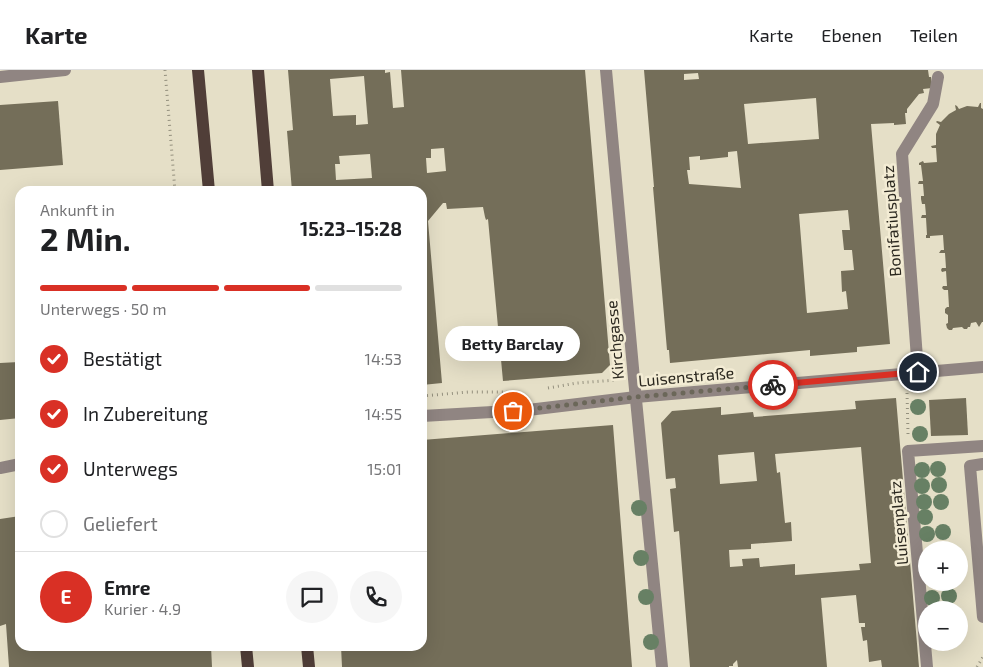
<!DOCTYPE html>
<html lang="de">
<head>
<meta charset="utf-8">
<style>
  body { margin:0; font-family:"Exo 2",sans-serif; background:#f6f6f6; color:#202124; height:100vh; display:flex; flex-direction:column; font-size:19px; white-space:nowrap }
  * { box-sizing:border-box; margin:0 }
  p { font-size:16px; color:#757577 }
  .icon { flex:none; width:28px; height:28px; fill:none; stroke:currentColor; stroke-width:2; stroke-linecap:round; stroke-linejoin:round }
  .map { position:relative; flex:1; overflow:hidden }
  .side { position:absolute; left:15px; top:116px; width:412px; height:465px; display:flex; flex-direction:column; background:#fff; border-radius:15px; box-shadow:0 5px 20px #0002 }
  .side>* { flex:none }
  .fabs { position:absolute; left:918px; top:471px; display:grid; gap:10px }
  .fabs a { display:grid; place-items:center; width:50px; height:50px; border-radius:50%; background:#fff; box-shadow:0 5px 20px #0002; font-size:25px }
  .pin { position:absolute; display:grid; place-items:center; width:42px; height:42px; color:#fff; margin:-21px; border:2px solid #fff; border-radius:50%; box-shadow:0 1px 5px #0007 }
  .courier { position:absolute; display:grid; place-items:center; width:50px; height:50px; margin:-25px; border:4px solid #d93025; border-radius:50%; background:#fff; color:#222; box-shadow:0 1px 6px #0007 }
  .bubble { position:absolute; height:35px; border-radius:18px; background:#fff; box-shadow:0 5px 20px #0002; font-size:16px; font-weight:700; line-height:35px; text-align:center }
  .headline em { font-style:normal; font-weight:700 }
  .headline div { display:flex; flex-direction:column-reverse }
  .headline { display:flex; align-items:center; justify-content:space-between; height:85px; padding:0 25px }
  h1 { font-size:32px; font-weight:700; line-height:38px }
  .bar { display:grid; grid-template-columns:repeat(4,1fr); gap:8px 5px; align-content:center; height:60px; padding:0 25px }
  .bar i { height:6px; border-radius:4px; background:#e0e0e0 }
  .bar .selected { background:#d93025 }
  .bar p { grid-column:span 4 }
  .line { display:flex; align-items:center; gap:12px; padding:0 25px; border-top:1px solid #e0e0e0 }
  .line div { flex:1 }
  .round { display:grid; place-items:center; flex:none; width:52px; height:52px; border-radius:26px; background:#f6f6f6 }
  ol { padding:0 25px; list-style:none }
  li { display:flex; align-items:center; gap:15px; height:55px }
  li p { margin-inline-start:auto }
  li .icon { padding:5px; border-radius:50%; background:#d93025; color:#fff; stroke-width:4 }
  li:last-child { color:#757577 }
  li i { width:28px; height:28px; border:2px solid #e0e0e0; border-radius:50% }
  header { display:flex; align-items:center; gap:30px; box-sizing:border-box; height:70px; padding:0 25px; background:#fff; border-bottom:1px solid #e0e0e0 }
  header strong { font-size:24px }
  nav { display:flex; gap:28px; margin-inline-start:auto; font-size:18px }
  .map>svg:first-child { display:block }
</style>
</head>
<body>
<header>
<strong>Karte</strong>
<nav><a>Karte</a><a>Ebenen</a><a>Teilen</a></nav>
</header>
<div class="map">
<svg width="983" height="597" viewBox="0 0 983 597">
  <rect width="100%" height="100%" fill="#e5dfc7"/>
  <g fill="#746e59" fill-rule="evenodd">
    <path d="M288 0H385V3L390 2 393 38 404 37 401 0H585L610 295 602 303 503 311 488 149 486 150 485 147 483 137 447 139 446 133H443L428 151 442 313 422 315V121H292L287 61 293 60ZM364 6 368 54 356 55V45L333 46 330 9ZM444 78 446 101 427 103 426 88H431V79ZM370 84 372 108 336 110 335 94H340L339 86Z"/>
    <path d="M644 0H928L929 7H931L932 18 923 19 924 23 919 24 907 39V43H905L906 54 894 55V53L871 54 890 274 857 277V282L810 286V280L670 293 669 280H667L653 117H654ZM698 3 699 9 684 10V4ZM816 28 819 69 748 74 744 34ZM737 81 741 118 689 114 687 100H690L689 87 700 86V90L728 87V82ZM848 140 850 160H842L844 180H852L854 200 841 201 842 222 846 221 848 239 807 243 799 144Z"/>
    <path d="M58 31 63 95 0 100V35Z"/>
    <path d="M980 33H981V38L983 39V252H982L979 257 976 252 971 253 970 257H968L967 259H964L962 257 953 258 952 260H949L947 258 946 254 948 253V245L945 243V239L947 237H949L948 220H944L942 218 943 216H947L946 201 942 202 941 200 942 198H946L945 183H939L941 180H944L943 165 930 166V168H926V165H927L926 148H921L922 145H926L925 134H922L921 129V126H924L923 114H918L919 111H923L921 95H919V93L923 91 924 93 937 92 936 78H932L931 76 936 75V64L940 55 936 52 937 51 941 52 949 44 956 40 955 35 957 36 959 39 967 36 978 37Z"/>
    <path d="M19 292 20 348 0 350V293Z"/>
    <path d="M896 328 919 597H882L881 590 869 592 867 570 863 571 861 557H865V553H859L856 525 821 528 827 597H738L737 590 733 594V596H729V597H690L679 461 674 462 670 419 676 418 675 408 666 409 661 353 672 341 721 337V345L753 342 754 347 856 339 855 331ZM861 377 871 493 859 494 860 500 795 505V494L760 497 759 488 742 489 743 496 730 497 729 480 751 479V474L792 471 791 452 785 453 780 402 777 403 775 384ZM754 382 757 411 720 414 718 385Z"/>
    <path d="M966 328 968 365 931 366 929 330Z"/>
    <path d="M613 355 632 597H342L341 576H422V370Z"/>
    <path d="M20 446V576H211L212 597H9L6 554 0 556V449Z"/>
  </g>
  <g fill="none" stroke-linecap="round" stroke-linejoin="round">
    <g stroke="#94907e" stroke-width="3" stroke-dasharray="1 4" stroke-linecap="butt">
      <path d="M165 0 175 121"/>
      <path d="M548 318 577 313 616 310"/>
      <path d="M422 326 469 322H507"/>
      <path d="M908 364 907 322 908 320"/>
      <path d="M977 597 983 587"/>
    </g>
    <g stroke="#908582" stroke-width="12">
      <path d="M606 0 634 309 662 597"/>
      <path d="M0 7 65 0"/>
      <path d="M918 302 902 84 933 34 938 7"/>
      <path d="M422 346 528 340 636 327 983 297"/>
      <path d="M983 394 970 396 983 547"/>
      <path d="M0 398 20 394"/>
      <path d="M927 597 908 381 983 376"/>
    </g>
    <g stroke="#503e38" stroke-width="12">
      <path d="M198 0 209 121"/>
      <path d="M258 0 268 121"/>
      <path d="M246 576 248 597"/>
      <path d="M307 576 309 597"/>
    </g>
  </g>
  <g fill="#678064">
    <circle cx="918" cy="337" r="8"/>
    <circle cx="920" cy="364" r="8"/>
    <circle cx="938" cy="399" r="8"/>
    <circle cx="922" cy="400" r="8"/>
    <circle cx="939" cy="415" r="8"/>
    <circle cx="922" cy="416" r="8"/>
    <circle cx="924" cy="432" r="8"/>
    <circle cx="941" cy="432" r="8"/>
    <circle cx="639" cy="438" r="8"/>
    <circle cx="925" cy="447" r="8"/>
    <circle cx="943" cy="462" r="8"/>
    <circle cx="927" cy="464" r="8"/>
    <circle cx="641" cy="488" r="8"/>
    <circle cx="949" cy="526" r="8"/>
    <circle cx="646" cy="527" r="8"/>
    <circle cx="932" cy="528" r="8"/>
    <circle cx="651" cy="572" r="8"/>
  </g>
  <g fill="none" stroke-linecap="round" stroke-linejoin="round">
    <path stroke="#6b6759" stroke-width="5" stroke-dasharray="0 9" d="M513 341 636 327 773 315"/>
    <path stroke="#d93025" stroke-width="6" d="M773 315 918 302"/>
  </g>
  <g text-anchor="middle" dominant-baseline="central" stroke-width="5" stroke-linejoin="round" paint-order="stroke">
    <g font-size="16" fill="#2a271e" stroke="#f3ecd4">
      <text transform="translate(891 151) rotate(-94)">Bonifatiusplatz</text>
      <text transform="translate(614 270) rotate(-95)">Kirchgasse</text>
      <text transform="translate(686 306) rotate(-5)">Luisenstraße</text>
      <text transform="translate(898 453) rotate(-95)">Luisenplatz</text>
    </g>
  </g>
</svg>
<div class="fabs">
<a>+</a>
<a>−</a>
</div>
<div class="pin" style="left:513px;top:341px;background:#ea580c"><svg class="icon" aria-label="bag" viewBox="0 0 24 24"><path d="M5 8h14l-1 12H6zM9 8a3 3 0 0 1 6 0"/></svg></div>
<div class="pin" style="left:918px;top:302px;background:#1f2937"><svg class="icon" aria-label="home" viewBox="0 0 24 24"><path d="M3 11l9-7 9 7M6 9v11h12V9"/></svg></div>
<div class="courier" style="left:773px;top:315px"><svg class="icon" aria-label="bike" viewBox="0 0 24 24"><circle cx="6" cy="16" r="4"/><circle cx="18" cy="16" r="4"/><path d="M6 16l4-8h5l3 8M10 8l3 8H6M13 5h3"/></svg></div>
<div class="bubble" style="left:445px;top:256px;width:135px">Betty Barclay</div>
<section class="side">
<div class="headline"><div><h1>2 Min.</h1><p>Ankunft in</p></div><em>15:23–15:28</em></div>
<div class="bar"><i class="selected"></i><i class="selected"></i><i class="selected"></i><i></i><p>Unterwegs · 50 m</p></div>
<ol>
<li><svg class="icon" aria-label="check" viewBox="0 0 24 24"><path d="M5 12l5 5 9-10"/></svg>Bestätigt<p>14:53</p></li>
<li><svg class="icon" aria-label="check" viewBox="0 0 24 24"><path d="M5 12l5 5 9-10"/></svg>In Zubereitung<p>14:55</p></li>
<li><svg class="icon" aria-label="check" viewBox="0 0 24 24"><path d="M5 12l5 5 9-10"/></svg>Unterwegs<p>15:01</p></li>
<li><i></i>Geliefert</li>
</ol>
<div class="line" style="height:90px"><b class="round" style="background:#d93025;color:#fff">E</b><div><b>Emre</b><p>Kurier · 4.9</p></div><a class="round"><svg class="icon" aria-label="chat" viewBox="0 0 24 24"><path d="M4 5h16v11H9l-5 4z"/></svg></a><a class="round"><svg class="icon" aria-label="phone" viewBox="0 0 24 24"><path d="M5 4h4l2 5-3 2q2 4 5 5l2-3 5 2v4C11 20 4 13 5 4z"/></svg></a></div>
</section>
</div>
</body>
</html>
